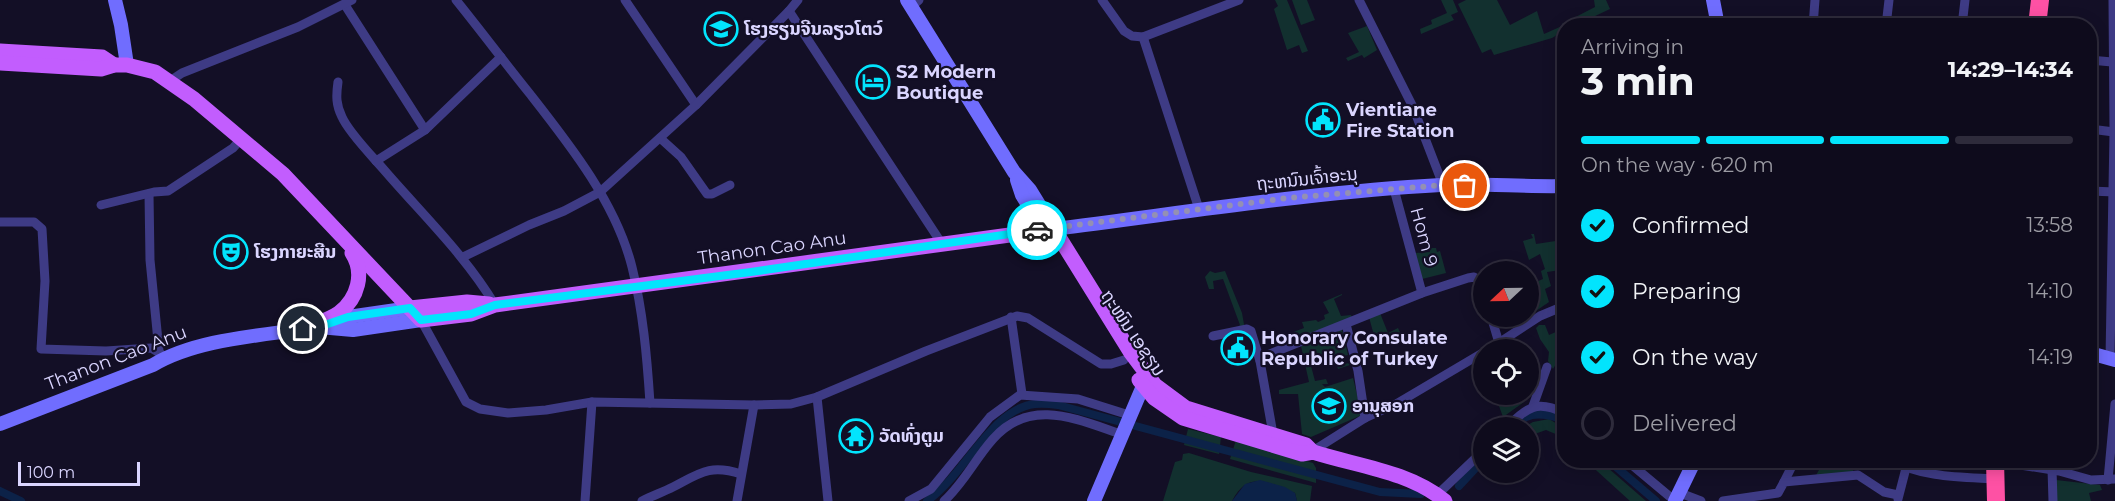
<!DOCTYPE html>
<html lang="en">
<head>
<meta charset="utf-8">
<style>
  body { margin:0; font-family:Montserrat,"Noto Sans Lao",sans-serif; background:#1c1929; color:#f1f3f6; height:100vh; display:flex; flex-direction:column; font-size:22px; white-space:nowrap }
  * { box-sizing:border-box; margin:0 }
  p { font-size:20px; color:#9b9ba3 }
  .icon { flex:none; width:33px; height:33px; fill:none; stroke:currentColor; stroke-width:2; stroke-linecap:round; stroke-linejoin:round }
  .map { position:relative; flex:1; overflow:hidden }
  .panel { position:absolute; left:1557px; top:18px; width:540px; height:450px; display:flex; flex-direction:column; background:#0e0b1c; border-radius:24px; box-shadow:0 3px 15px #0003,0 0 0 2px #2e2b3b }
  .panel>* { flex:none }
  .needle { width:39px; rotate:248deg }
  .fabs { position:absolute; left:1473px; top:261px; display:grid; gap:12px }
  .fabs a { display:grid; place-items:center; width:66px; height:66px; border-radius:50%; background:#0e0b1c; box-shadow:0 3px 15px #0003,0 0 0 2px #2e2b3b; font-size:30px }
  .scale { position:absolute; left:18px; bottom:15px; width:122px; box-sizing:border-box; padding-left:6px; border:3px solid #dad5ff; border-top:0; font-size:16px; line-height:21px; white-space:nowrap; color:#dad5ff; -webkit-text-stroke:4px #130f26; paint-order:stroke }
  .pin { position:absolute; display:grid; place-items:center; width:51px; height:51px; color:#fff; margin:-26px; border:3px solid #fff; border-radius:50%; box-shadow:0 2px 6px #0007 }
  .courier { position:absolute; display:grid; place-items:center; width:60px; height:60px; margin:-30px; border:4px solid #02e4fd; border-radius:50%; background:#fff; color:#222; box-shadow:0 2px 8px #0007 }
  .headline em { font-style:normal; font-weight:700 }
  .headline div { display:flex; flex-direction:column-reverse }
  .headline { display:flex; align-items:center; justify-content:space-between; height:102px; padding:0 24px }
  h1 { font-size:39px; font-weight:700; line-height:45px }
  .bar { display:grid; grid-template-columns:repeat(4,1fr); gap:9px 6px; align-content:center; height:72px; padding:0 24px }
  .bar i { height:8px; border-radius:4px; background:#2e2b3b }
  .bar .active { background:#02e4fd }
  .bar p { grid-column:span 4 }
  ol { padding:0 24px; list-style:none }
  li { display:flex; align-items:center; gap:18px; height:66px }
  li p { margin-inline-start:auto }
  li .icon { padding:6px; border-radius:50%; background:#02e4fd; color:#111; stroke-width:4 }
  li:last-child { color:#9b9ba3 }
  li i { width:33px; height:33px; border:3px solid #2e2b3b; border-radius:50% }
  .map>svg:first-child { display:block }
</style>
</head>
<body>
<div class="map">
<svg width="2115" height="501" viewBox="0 0 2115 501">
  <rect width="100%" height="100%" fill="#130f26"/>
  <g fill="#12302f">
    <path d="M1275 0H1287L1308 51 1302 53 1299 45 1287 50 1274 9 1278 6Z"/>
    <path d="M1292 0H1307L1315 20 1301 25Z"/>
    <path d="M1441 0H1453L1458 12 1451 15 1454 20 1421 34 1420 29 1432 24 1431 20 1447 13Z"/>
    <path d="M1466 0H1497L1510 25 1537 11 1544 34 1562 26V24L1595 7 1594 0H1606L1610 9 1576 25 1564 26V31L1552 38 1494 55 1491 49 1482 53 1458 4Z"/>
    <path d="M1367 26 1377 50 1364 58 1362 55 1348 61 1346 58 1359 52 1348 33Z"/>
    <path d="M1531 234H1534L1536 244 1562 240 1564 263 1561 270 1547 272 1551 286 1545 289 1549 302 1530 315 1529 311V286L1531 291 1539 289 1536 282 1543 279 1541 271 1545 269 1540 254 1529 260 1523 241 1533 238Z"/>
    <path d="M1429 248H1436L1437 252 1440 251 1446 273 1422 279 1415 253 1430 252Z"/>
    <path d="M1210 271 1215 273 1225 271 1242 313 1245 330 1237 328 1240 325 1223 279 1213 281 1214 289H1209L1205 277Z"/>
    <path d="M1342 294V295L1334 299 1341 316 1351 315 1352 318 1292 340 1288 339V334L1304 328 1302 322 1316 320 1318 322 1325 319 1324 315 1329 313 1323 302Z"/>
    <path d="M1380 313 1388 333 1398 328 1405 343 1398 344 1394 335 1376 343 1369 317Z"/>
    <path d="M1564 321V347L1561 346 1557 358 1559 359 1553 369 1548 361 1549 352 1540 339 1536 328 1539 325H1545L1549 335 1558 331V323Z"/>
    <path d="M1339 330H1342L1348 355 1340 357 1342 364 1350 363V365L1338 369 1335 360 1311 366 1315 381 1326 379 1328 384H1322L1325 387 1353 378 1362 415 1311 437 1302 434 1298 394H1279V390L1309 382 1301 346Z"/>
    <path d="M1495 395H1517L1515 401 1524 402 1503 417Z"/>
    <path d="M1549 419 1564 428V441L1558 435 1546 430 1529 436 1528 428 1524 427 1533 422Z"/>
    <path d="M1188 429 1221 437 1219 454 1184 445Z"/>
    <path d="M1236 440 1313 463 1316 468V483L1230 459Z"/>
    <path d="M1189 453 1251 472 1312 486 1310 501H1297L1295 493C1270 483 1248 469 1232 501H1163L1175 462 1182 460 1183 454Z"/>
    <path d="M1586 461H1600L1646 501H1630Z"/>
    <path d="M1824 461H1849V463L1853 465V472L1815 477Z"/>
    <path d="M2056 480 2100 485 2102 490 2089 493 2091 501H2056Z"/>
  </g>
  <path fill="#0c2248" d="M1260 480 1285 487 1295 493 1297 501H1232L1245 484Z"/>
  <g fill="none" stroke-linecap="round" stroke-linejoin="round">
    <g stroke="#0c2248" stroke-width="8">
      <path d="M1515 428C1518 424 1522 419 1526 417 1537 412 1556 415 1564 422"/>
      <path d="M1608 460 1656 501"/>
      <path d="M1459 486 1484 459"/>
      <path d="M0 491 21 501"/>
      <path d="M927 501C964 476 992 408 1035 404 1043 403 1051 404 1058 405L1380 492 1421 494"/>
    </g>
    <g stroke="#3e3b85" stroke-width="9">
      <path d="M456 0C481 31 505 63 530 94 570 145 616 203 632 267 643 311 647 357 650 403"/>
      <path d="M625 0 696 105"/>
      <path d="M1102 0 1124 31 1132 36 1143 37 1239 0"/>
      <path d="M1359 0 1413 107 1443 185"/>
      <path d="M345 5 425 130"/>
      <path d="M912 6 919 0"/>
      <path d="M789 11 942 244"/>
      <path d="M1813 26 1815 0"/>
      <path d="M1886 26 1889 0"/>
      <path d="M1962 26 1965 0"/>
      <path d="M1143 37 1199 209"/>
      <path d="M2090 60 2112 62"/>
      <path d="M170 81 182 73 298 27 352 0"/>
      <path d="M338 82C336 96 336 105 342 117 349 133 373 157 385 171 423 215 465 255 495 305"/>
      <path d="M2090 129 2114 132"/>
      <path d="M660 138 681 157 707 194H712L730 185"/>
      <path d="M376 161 425 130 501 57"/>
      <path d="M1394 189 1422 293"/>
      <path d="M2090 191 2115 192"/>
      <path d="M149 194 150 260 159 351"/>
      <path d="M101 205 154 192 168 191 233 148 242 138"/>
      <path d="M0 222H34L42 229 45 281 41 349 106 351 151 348 166 357"/>
      <path d="M463 257 529 225 564 211 600 192 696 105 789 11 798 0"/>
      <path d="M1491 316 1499 343"/>
      <path d="M1011 317 1022 394"/>
      <path d="M421 320 466 402 480 409 508 413 546 410 592 402 754 405 791 404 817 397 926 351 1017 316 1028 318 1101 364H1111L1124 360"/>
      <path d="M1346 324 1358 371 1365 418"/>
      <path d="M1213 336 1247 329 1251 331 1260 361"/>
      <path d="M1488 350 1540 316 1564 306"/>
      <path d="M2110 358 2114 132 2113 0"/>
      <path d="M817 397 828 501"/>
      <path d="M1533 406 1547 367"/>
      <path d="M1558 410 1564 395"/>
      <path d="M1506 428C1527 408 1536 399 1564 413"/>
      <path d="M1273 434 1260 361 1262 357 1422 293 1468 278 1474 277 1480 281 1484 293"/>
      <path d="M1313 452 1319 447 1365 418 1396 404 1484 352"/>
      <path d="M1626 460 1675 501"/>
      <path d="M1892 460C1923 478 1961 477 1996 479"/>
      <path d="M1995 461 2059 471 2091 480 2115 479"/>
      <path d="M2108 480 2115 404"/>
      <path d="M1784 482 1795 460"/>
      <path d="M1680 493 1701 501"/>
      <path d="M1437 495 1484 450"/>
      <path d="M1898 499 1906 468"/>
      <path d="M585 501 592 402"/>
      <path d="M642 501C652 496 663 492 673 487 700 473 710 464 741 474"/>
      <path d="M737 501 754 405"/>
      <path d="M909 501 931 489 990 417 1020 395 1078 399 1129 415"/>
      <path d="M944 501C964 483 975 459 993 439 1030 397 1076 419 1121 434"/>
      <path d="M1723 501 1778 493 1784 482 1858 475 1884 492 1898 495"/>
      <path d="M2053 501 2052 469 2053 460"/>
    </g>
    <g stroke="#706dfe" stroke-width="14">
      <path d="M115 0 121 25 127 65"/>
      <path d="M907 0 1014 172 1030 190 1054 229C1183 213 1311 192 1441 185 1482 183 1523 187 1564 186"/>
      <path d="M1713 0 1718 26"/>
      <path d="M1017 180 1022 195 1043 229"/>
      <path d="M327 325 348 317 410 308"/>
      <path d="M2090 353 2115 360"/>
      <path d="M0 424 153 365C195 340 256 336 304 329L319 327 353 330 421 320"/>
      <path d="M1094 501 1143 386"/>
      <path d="M1675 501 1695 460"/>
    </g>
    <g stroke="#c25dfe" stroke-width="15">
      <path d="M0 51 102 57 114 65"/>
      <path d="M0 63 101 69 114 65H127L155 72 194 99 283 174 421 320 471 314 495 305 1054 229 1131 353 1155 385 1186 408 1306 445 1313 452"/>
      <path d="M410 308 467 302 489 304"/>
      <path d="M304 329C315 324 329 320 339 313 358 298 365 273 352 253"/>
      <path d="M1139 380 1154 398 1183 418 1302 454 1313 452C1357 466 1408 471 1445 501"/>
    </g>
    <g stroke="#fe51a4" stroke-width="18">
      <path d="M2037 26 2040 0"/>
      <path d="M1995 460 1996 501"/>
    </g>
  </g>
  <g fill="none" stroke-linecap="round" stroke-linejoin="round">
    <path stroke="#9490b3" stroke-width="6" stroke-dasharray="0 10.8" d="M1037 230 1288 198 1443 185 1465 186"/>
    <path stroke="#02e4fd" stroke-width="8" d="M303 329 319 327 348 317 410 308 421 320 471 314 495 305 751 272 1037 230"/>
  </g>
  <defs>
    <symbol id="school-ring" viewBox="-11 -11 22 22"><circle r="9.5" fill="#130f26" stroke="#02e4fd" stroke-width="1.5"/><path d="M0-5L7-2L0 1L-7-2ZM-4 1L0 2.5L4 1V4Q0 6-4 4Z" fill="#02e4fd"/></symbol>
    <symbol id="hotel-ring" viewBox="-11 -11 22 22"><circle r="9.5" fill="#130f26" stroke="#02e4fd" stroke-width="1.5"/><path d="M-6-4.5h1.5V1H6V5H4.5V3h-9V5H-6ZM-4 0a1.8 1.8 0 1 1 3.6 0ZM.5 0V-2.5h3Q6-2.5 6 0Z" fill="#02e4fd"/></symbol>
    <symbol id="civic-ring" viewBox="-11 -11 22 22"><circle r="9.5" fill="#130f26" stroke="#02e4fd" stroke-width="1.5"/><path d="M-.6-6.5H3V-4.5H.6V-3L4-1V1h2V6H-6V1h2V-1L-.6-3ZM-1.2 2.5V6h2.4V2.5Z" fill="#02e4fd"/></symbol>
    <symbol id="theatre-ring" viewBox="-11 -11 22 22"><circle r="9.5" fill="#130f26" stroke="#02e4fd" stroke-width="1.5"/><path d="M-5-5.5Q0-4 5-5.5V0Q5 5 0 6Q-5 5-5 0ZM-3.3-2.5H-1v1.5H-3.3ZM1-2.5H3.3v1.5H1ZM-2.8 1Q0 5.5 2.8 1Z" fill="#02e4fd"/></symbol>
    <symbol id="temple-ring" viewBox="-11 -11 22 22"><circle r="9.5" fill="#130f26" stroke="#02e4fd" stroke-width="1.5"/><path d="M0-6L5-2H3V0L6.5 2.5H4V6H1.5V3h-3V6H-4V2.5H-6.5L-3 0V-2H-5Z" fill="#02e4fd"/></symbol>
  </defs>
  <g fill-rule="evenodd">
    <use href="#school-ring" x="702" y="10" width="38" height="38"/>
    <use href="#hotel-ring" x="854" y="63" width="38" height="38"/>
    <use href="#civic-ring" x="1304" y="101" width="38" height="38"/>
    <use href="#theatre-ring" x="212" y="233" width="38" height="38"/>
    <use href="#civic-ring" x="1219" y="329" width="38" height="38"/>
    <use href="#school-ring" x="1310" y="387" width="38" height="38"/>
    <use href="#temple-ring" x="837" y="417" width="38" height="38"/>
  </g>
  <g text-anchor="middle" dominant-baseline="central" stroke-width="4.5" stroke-linejoin="round" paint-order="stroke">
    <g font-size="18" font-weight="bold" fill="#dad5ff" stroke="#130f26" text-anchor="start">
      <text x="744" y="29">ໂຮງຮຽນຈີນລຽວໂຕວ໌</text>
      <text x="896" y="72">S2 Modern<tspan x="896" dy="21">Boutique</tspan></text>
      <text x="1346" y="110">Vientiane<tspan x="1346" dy="21">Fire Station</tspan></text>
      <text x="254" y="252">ໂຮງກາຍະສີນ</text>
      <text x="1261" y="338">Honorary Consulate<tspan x="1261" dy="21">Republic of Turkey</tspan></text>
      <text x="1352" y="406">ອານຸສອກ</text>
      <text x="879" y="436">ວັດທົ່ງຕູມ</text>
    </g>
    <g font-size="18" fill="#dad5ff" stroke="#130f26">
      <text transform="translate(1307 179) rotate(-6)">ຖະຫນົນເຈົ້າອະນຸ</text>
      <text transform="translate(1424 237) rotate(75)">Hom 9</text>
      <text transform="translate(772 248) rotate(-8)">Thanon Cao Anu</text>
      <text transform="translate(1133 333) rotate(56)">ຖະໜົນ ເອຊຽນ</text>
      <text transform="translate(116 358) rotate(-21)">Thanon Cao Anu</text>
    </g>
  </g>
</svg>
<div class="fabs">
<a><svg class="needle" viewBox="-14 -14 28 28"><path d="M0-13l5 13h-10z" fill="#e53935"/><path d="M0 13l5-13h-10z" fill="#9b9ba3"/></svg></a>
<a><svg class="icon" aria-label="locate" viewBox="0 0 24 24"><circle cx="12" cy="12" r="6"/><path d="M12 2v4M12 18v4M2 12h4M18 12h4"/></svg></a>
<a><svg class="icon" aria-label="layers" viewBox="0 0 24 24"><path d="M12 4l9 5-9 5-9-5zM3 14l9 5 9-5"/></svg></a>
</div>
<div class="scale">100 m</div>
<div class="pin" style="left:1465px;top:186px;background:#ea580c"><svg class="icon" aria-label="bag" viewBox="0 0 24 24"><path d="M5 8h14l-1 12H6zM9 8a3 3 0 0 1 6 0"/></svg></div>
<div class="pin" style="left:303px;top:329px;background:#1f2937"><svg class="icon" aria-label="home" viewBox="0 0 24 24"><path d="M3 11l9-7 9 7M6 9v11h12V9"/></svg></div>
<div class="courier" style="left:1037px;top:230px"><svg class="icon" aria-label="car" viewBox="0 0 24 24"><path d="M5 17H2v-5l4-1 3-4h7l3 4 3 1v5h-3M9 17h6M6 11h13"/><circle cx="7" cy="17" r="2"/><circle cx="17" cy="17" r="2"/></svg></div>
<section class="panel">
<div class="headline"><div><h1>3 min</h1><p>Arriving in</p></div><em>14:29–14:34</em></div>
<div class="bar"><i class="active"></i><i class="active"></i><i class="active"></i><i></i><p>On the way · 620 m</p></div>
<ol>
<li><svg class="icon" aria-label="check" viewBox="0 0 24 24"><path d="M5 12l5 5 9-10"/></svg>Confirmed<p>13:58</p></li>
<li><svg class="icon" aria-label="check" viewBox="0 0 24 24"><path d="M5 12l5 5 9-10"/></svg>Preparing<p>14:10</p></li>
<li><svg class="icon" aria-label="check" viewBox="0 0 24 24"><path d="M5 12l5 5 9-10"/></svg>On the way<p>14:19</p></li>
<li><i></i>Delivered</li>
</ol>
</section>
</div>
</body>
</html>
